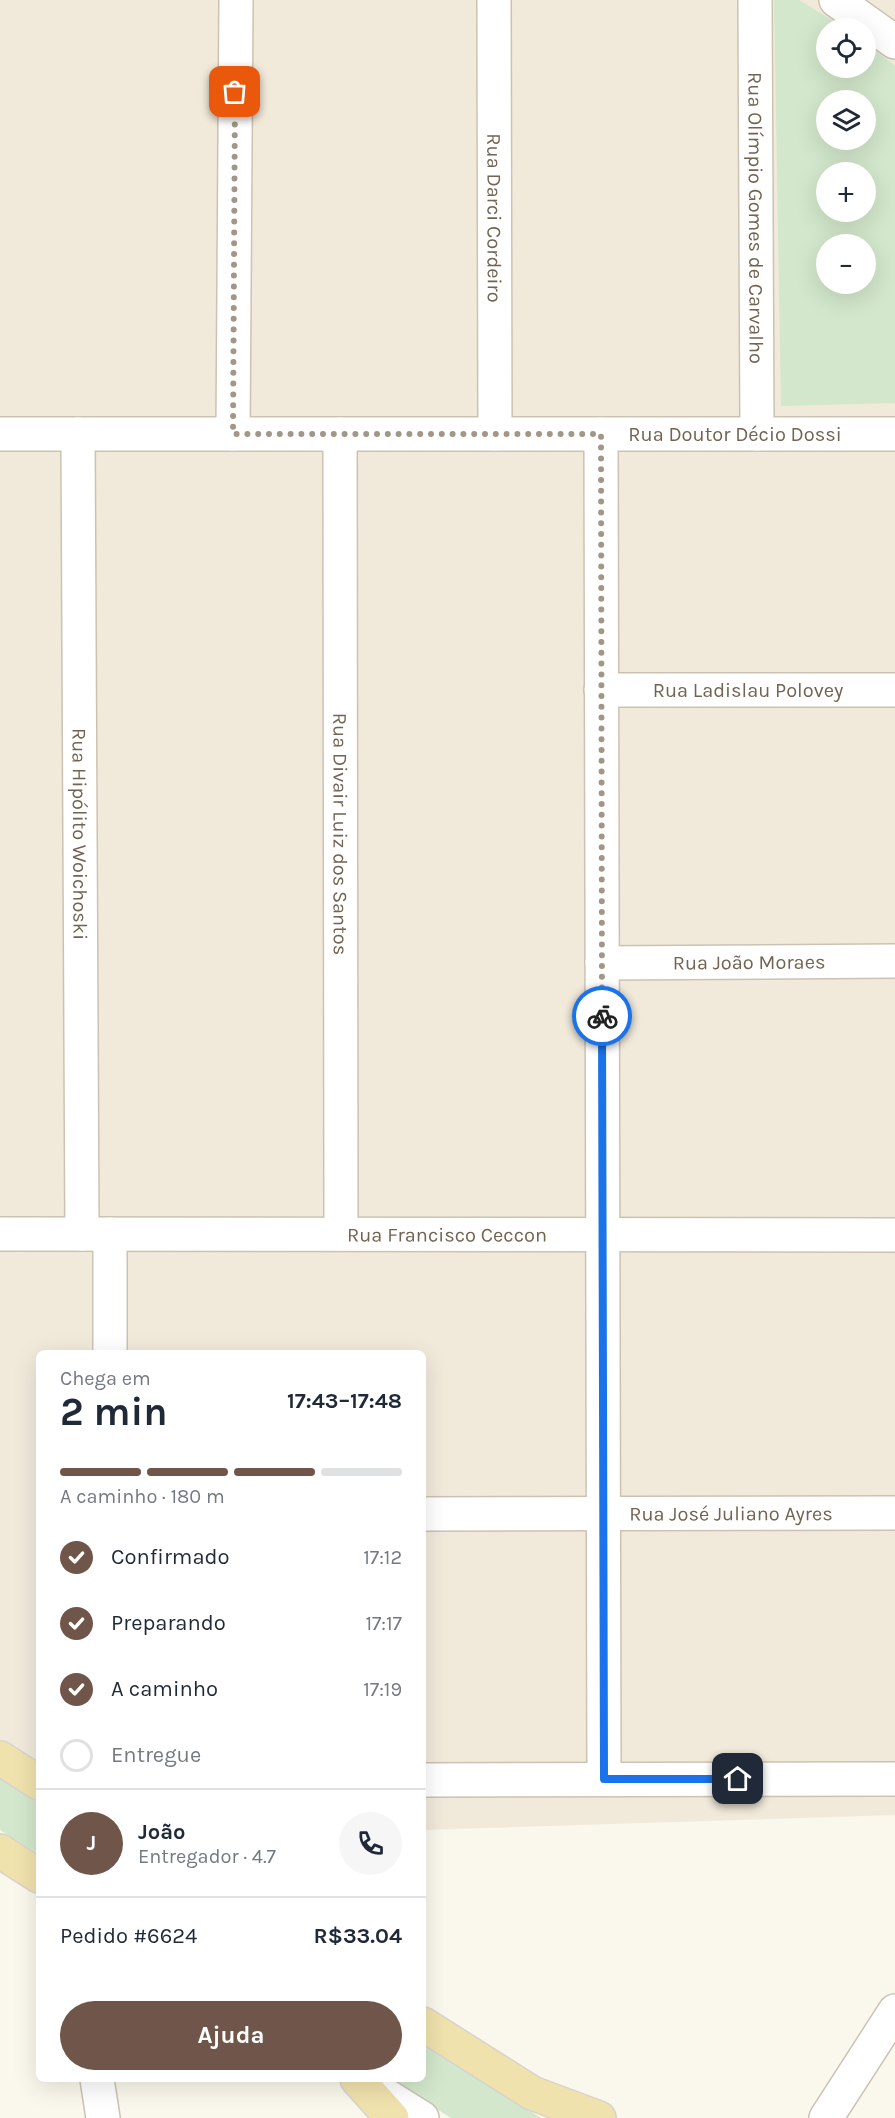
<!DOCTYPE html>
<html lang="pt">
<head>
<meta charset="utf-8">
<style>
  body { margin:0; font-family:Karla,sans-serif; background:#f6f6f7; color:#1f2937; height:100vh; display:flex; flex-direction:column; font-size:22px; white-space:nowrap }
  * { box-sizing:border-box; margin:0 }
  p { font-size:20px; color:#747a83 }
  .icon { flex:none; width:33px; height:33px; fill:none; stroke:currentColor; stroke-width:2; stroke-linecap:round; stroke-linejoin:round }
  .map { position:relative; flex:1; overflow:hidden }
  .panel { position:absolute; left:36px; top:1350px; width:390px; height:732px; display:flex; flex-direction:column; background:#fff; border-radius:9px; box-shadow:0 6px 24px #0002 }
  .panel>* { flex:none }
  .buttons { position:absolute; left:816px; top:18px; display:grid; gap:12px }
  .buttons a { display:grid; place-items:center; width:60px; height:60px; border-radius:50%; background:#fff; box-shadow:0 6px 24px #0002; font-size:30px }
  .pin { position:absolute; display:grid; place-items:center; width:51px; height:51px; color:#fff; margin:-26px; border-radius:12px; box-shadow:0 3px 9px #0006 }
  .courier { position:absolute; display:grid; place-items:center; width:60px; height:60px; margin:-30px; border:4px solid #1a73e8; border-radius:50%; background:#fff; color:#222; box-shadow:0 2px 8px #0007 }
  .overview em { font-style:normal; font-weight:700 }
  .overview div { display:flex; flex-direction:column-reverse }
  .overview { display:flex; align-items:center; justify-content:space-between; height:102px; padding:0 24px }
  h1 { font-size:39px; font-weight:700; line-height:45px }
  .bar { display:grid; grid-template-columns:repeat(4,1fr); gap:9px 6px; align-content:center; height:72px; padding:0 24px }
  .bar i { height:8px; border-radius:4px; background:#e0e1e3 }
  .bar .active { background:#70564a }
  .bar p { grid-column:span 4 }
  .line { display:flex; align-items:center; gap:15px; padding:0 24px; border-top:2px solid #e0e1e3 }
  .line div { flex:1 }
  .round { display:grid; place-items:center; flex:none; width:63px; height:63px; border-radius:32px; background:#f6f6f7 }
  ol { padding:0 24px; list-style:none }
  li { display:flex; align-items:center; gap:18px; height:66px }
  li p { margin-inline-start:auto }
  li .icon { padding:6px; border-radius:50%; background:#70564a; color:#fff; stroke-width:4 }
  li:last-child { color:#747a83 }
  li i { width:33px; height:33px; border:3px solid #e0e1e3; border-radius:50% }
  .button { display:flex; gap:12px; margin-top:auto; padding:12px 24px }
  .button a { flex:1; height:69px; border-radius:36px; background:#70564a; color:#fff; font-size:24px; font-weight:700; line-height:69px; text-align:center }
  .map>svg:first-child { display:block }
</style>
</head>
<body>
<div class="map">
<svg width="895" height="2118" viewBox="0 0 895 2118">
  <rect width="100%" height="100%" fill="#faf7ec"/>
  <path fill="#f1eadb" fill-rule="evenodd" d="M0 0H895V1815L423 1830V1353H39V1783L0 1758ZM826 28H866V68H826ZM826 100H866V140H826ZM826 172H866V212H826ZM826 244H866V284H826Z"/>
  <g fill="#d2e7cb" fill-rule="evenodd">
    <path d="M774 0H799L845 28H826V68H866V43L895 66V403L781 406ZM826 100H866V140H826ZM826 172H866V212H826ZM826 244H866V284H826Z"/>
    <path d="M0 1775 39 1800V1854L0 1830Z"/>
    <path d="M423 2044 541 2118H451L389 2079H423Z"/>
  </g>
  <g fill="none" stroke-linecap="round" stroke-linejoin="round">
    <defs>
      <g id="minor">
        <path id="s1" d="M494 0 495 434"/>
        <path id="s2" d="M755 0 757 434"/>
        <path d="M836 0 895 42"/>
        <path id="s3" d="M0 434H895"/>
        <path id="s4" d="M78 434 82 1234"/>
        <path d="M233 434 236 0"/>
        <path id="s5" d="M340 434 341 1234"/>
        <path d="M601 434 604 1779"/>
        <path id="s6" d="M601 690H895"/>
        <path id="s7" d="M602 963 895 961"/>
        <path id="s8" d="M0 1234 895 1235"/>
        <path d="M110 1234V1353"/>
        <path id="s9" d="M423 1514 895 1513"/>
        <path d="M423 1780 895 1779"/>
        <path d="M97 2079 103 2118"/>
        <path d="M366 2083 422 2118"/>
        <path d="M826 2118 895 2011"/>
      </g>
      <g id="major">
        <path d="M0 1758 39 1783"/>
        <path d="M0 1851 39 1876"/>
        <path d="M423 2024 532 2093 599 2118"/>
        <path d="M357 2079 392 2118"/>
      </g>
    </defs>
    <use href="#minor" stroke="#ccc2b3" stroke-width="36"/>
    <use href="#major" stroke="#d8d3ce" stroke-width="36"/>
    <use href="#minor" stroke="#fff" stroke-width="33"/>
    <use href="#major" stroke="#f0e2ad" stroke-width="33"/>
  </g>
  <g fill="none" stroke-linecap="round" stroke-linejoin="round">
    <path stroke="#a29787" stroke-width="6" stroke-dasharray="0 10.8" d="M235 92 233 434H601L602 1016"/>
    <path stroke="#1a73e8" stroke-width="8" d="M602 1016 604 1779H738"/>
  </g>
  <g text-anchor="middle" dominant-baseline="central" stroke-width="4.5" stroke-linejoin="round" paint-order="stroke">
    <g font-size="20" fill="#736351" stroke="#fdfbf2">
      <text stroke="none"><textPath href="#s1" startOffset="218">Rua Darci Cordeiro</textPath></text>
      <text stroke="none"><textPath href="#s2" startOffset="218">Rua Olímpio Gomes de Carvalho</textPath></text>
      <text stroke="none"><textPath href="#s3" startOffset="735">Rua Doutor Décio Dossi</textPath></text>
      <text stroke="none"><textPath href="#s6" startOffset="147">Rua Ladislau Polovey</textPath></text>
      <text stroke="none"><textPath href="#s4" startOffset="400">Rua Hipólito Woichoski</textPath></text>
      <text stroke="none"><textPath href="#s5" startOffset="400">Rua Divair Luiz dos Santos</textPath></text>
      <text stroke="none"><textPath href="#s7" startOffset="147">Rua João Moraes</textPath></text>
      <text stroke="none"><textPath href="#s8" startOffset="447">Rua Francisco Ceccon</textPath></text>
      <text stroke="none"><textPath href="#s9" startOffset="308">Rua José Juliano Ayres</textPath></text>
    </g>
  </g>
</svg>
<div class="buttons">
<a><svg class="icon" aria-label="locate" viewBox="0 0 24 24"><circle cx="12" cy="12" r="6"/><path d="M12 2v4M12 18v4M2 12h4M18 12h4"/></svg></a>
<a><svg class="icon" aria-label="layers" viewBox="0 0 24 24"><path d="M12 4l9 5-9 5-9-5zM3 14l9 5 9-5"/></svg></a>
<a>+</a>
<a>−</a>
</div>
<div class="pin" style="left:235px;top:92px;background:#ea580c"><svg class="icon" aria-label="bag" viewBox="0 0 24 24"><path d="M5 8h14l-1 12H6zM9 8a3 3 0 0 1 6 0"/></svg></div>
<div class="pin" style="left:738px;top:1779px;background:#1f2937"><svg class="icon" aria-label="home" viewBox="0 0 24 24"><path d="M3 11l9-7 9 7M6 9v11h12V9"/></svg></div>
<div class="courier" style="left:602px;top:1016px"><svg class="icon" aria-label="bike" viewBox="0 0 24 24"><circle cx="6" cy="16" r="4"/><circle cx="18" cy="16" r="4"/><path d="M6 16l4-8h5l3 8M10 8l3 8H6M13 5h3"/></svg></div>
<section class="panel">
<div class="overview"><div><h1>2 min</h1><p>Chega em</p></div><em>17:43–17:48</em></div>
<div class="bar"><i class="active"></i><i class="active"></i><i class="active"></i><i></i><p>A caminho · 180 m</p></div>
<ol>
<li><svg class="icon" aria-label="check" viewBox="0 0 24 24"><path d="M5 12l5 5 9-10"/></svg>Confirmado<p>17:12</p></li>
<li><svg class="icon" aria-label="check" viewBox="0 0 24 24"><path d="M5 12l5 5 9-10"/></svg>Preparando<p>17:17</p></li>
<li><svg class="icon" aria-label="check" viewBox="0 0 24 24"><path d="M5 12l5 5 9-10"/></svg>A caminho<p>17:19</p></li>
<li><i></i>Entregue</li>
</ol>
<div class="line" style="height:108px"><b class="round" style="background:#70564a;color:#fff">J</b><div><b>João</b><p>Entregador · 4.7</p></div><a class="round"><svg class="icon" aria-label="phone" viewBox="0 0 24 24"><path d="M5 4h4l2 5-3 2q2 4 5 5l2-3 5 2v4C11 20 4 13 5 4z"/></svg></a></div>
<div class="line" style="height:78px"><div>Pedido #6624</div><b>R$33.04</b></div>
<div class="button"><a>Ajuda</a></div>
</section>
</div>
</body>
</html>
